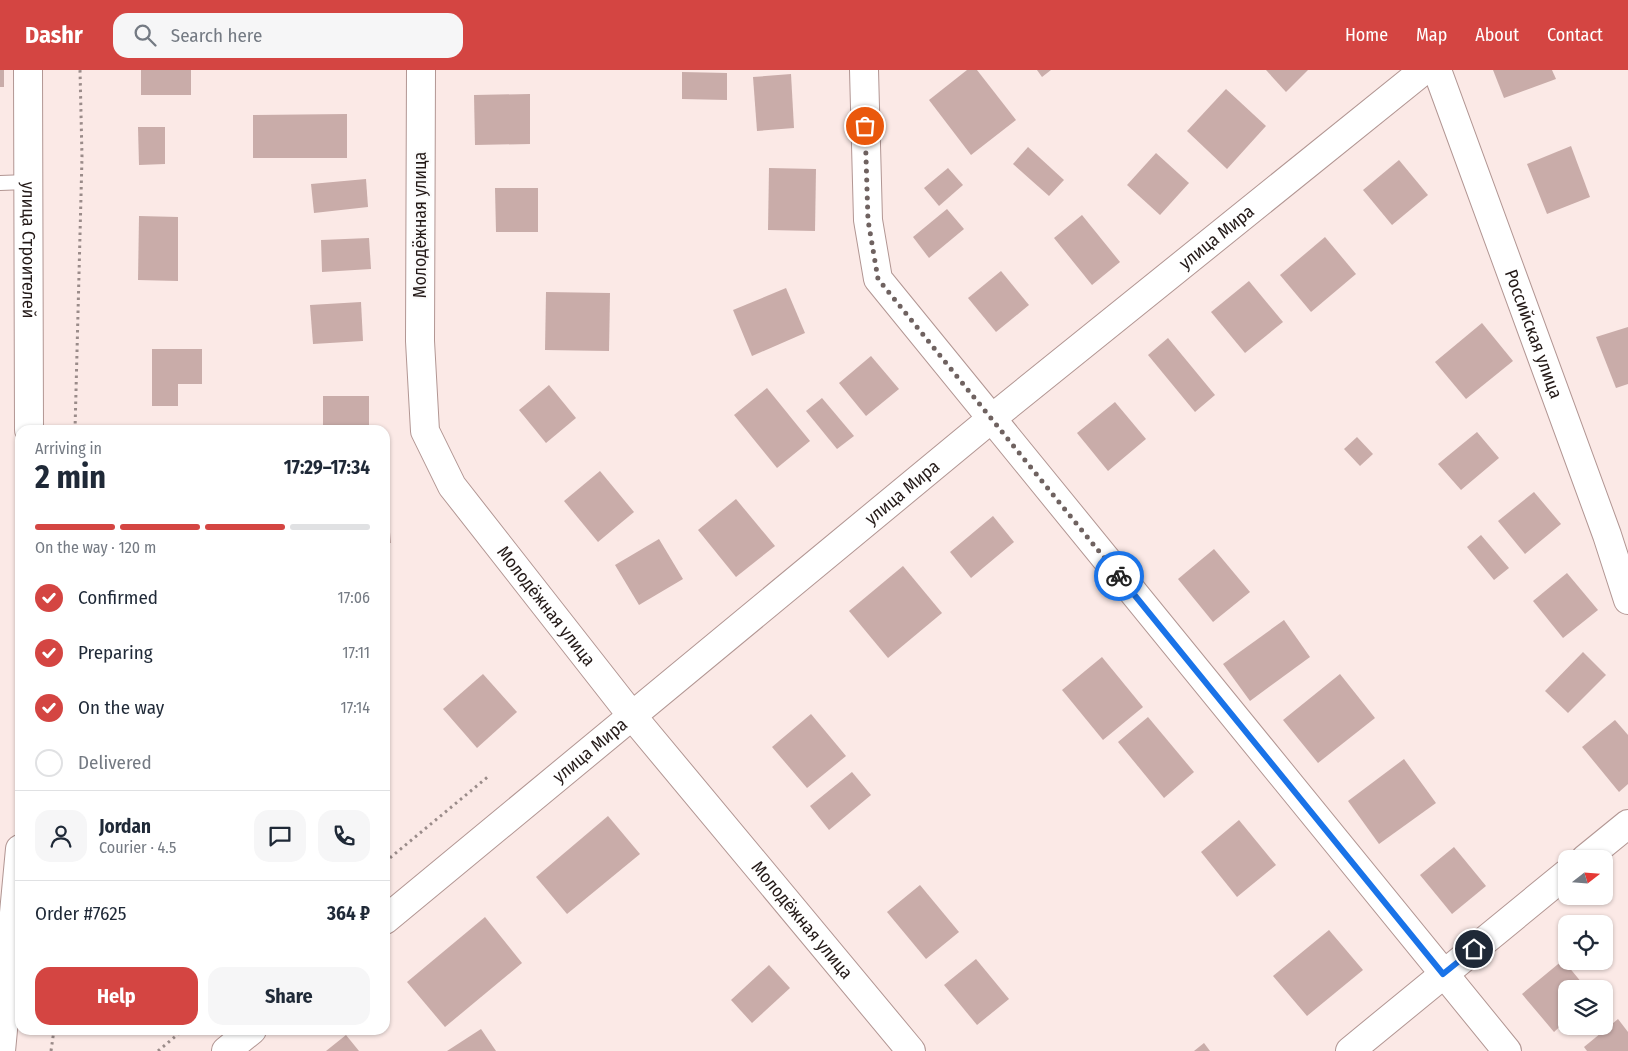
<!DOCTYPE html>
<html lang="en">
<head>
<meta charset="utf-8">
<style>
  body { margin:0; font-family:"Fira Sans Condensed",sans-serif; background:#f6f6f7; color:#1f2937; height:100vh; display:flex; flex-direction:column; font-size:19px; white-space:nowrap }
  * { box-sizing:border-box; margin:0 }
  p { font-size:16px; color:#747a83 }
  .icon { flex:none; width:28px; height:28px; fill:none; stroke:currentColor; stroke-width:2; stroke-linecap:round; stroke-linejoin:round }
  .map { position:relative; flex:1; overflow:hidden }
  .details { position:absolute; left:15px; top:355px; width:375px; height:610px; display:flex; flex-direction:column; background:#fff; border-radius:15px; box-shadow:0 1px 4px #0004 }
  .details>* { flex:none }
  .needle { width:32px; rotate:73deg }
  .fabs { position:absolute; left:1558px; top:780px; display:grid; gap:10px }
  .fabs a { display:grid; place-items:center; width:55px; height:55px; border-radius:10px; background:#fff; box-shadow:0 1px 4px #0004; font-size:25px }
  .pin { position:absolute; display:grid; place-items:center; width:42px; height:42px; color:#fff; margin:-21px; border:2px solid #fff; border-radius:50%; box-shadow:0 1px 5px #0007 }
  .courier { position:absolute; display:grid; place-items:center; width:50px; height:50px; margin:-25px; border:4px solid #1a73e8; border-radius:50%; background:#fff; color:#222; box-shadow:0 1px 6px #0007 }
  .headline em { font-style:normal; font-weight:700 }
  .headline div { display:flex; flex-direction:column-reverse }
  .headline { display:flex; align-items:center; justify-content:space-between; height:85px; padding:0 20px }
  h1 { font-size:32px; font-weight:700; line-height:38px }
  .bar { display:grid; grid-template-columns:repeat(4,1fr); gap:8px 5px; align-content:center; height:60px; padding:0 20px }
  .bar i { height:6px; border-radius:4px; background:#e0e1e3 }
  .bar .selected { background:#d44542 }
  .bar p { grid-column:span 4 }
  .line { display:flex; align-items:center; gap:12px; padding:0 20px; border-top:1px solid #e0e1e3 }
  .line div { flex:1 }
  .round { display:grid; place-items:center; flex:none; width:52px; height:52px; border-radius:15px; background:#f6f6f7 }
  ol { padding:0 20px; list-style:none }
  li { display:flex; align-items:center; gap:15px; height:55px }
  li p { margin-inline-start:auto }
  li .icon { padding:5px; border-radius:50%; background:#d44542; color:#fff; stroke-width:4 }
  li:last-child { color:#747a83 }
  li i { width:28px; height:28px; border:2px solid #e0e1e3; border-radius:50% }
  .button { display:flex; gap:10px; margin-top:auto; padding:10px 20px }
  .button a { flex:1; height:58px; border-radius:15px; background:#d44542; color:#fff; font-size:20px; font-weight:700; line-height:58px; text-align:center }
  .button a+a { background:#f6f6f7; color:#1f2937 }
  header { display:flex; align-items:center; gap:30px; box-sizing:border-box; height:70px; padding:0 25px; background:#d44542; color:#fff }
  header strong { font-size:24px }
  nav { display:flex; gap:28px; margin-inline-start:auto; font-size:18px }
  .search { width:350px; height:45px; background:#f6f6f7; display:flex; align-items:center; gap:12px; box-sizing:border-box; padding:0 18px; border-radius:15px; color:#747a83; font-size:19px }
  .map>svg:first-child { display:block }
</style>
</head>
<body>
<header>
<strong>Dashr</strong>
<div class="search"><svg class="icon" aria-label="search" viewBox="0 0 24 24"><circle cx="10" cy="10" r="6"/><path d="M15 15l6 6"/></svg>Search here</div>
<nav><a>Home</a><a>Map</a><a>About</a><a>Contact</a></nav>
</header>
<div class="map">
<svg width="1628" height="981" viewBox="0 0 1628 981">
  <rect width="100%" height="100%" fill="#fbe9e6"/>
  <g fill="#c9aca9">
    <rect x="0" y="0" width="4" height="17"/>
    <rect x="141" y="0" width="50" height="25"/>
    <path d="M967 0H977L1016 50 971 85 929 30Z"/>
    <path d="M1037 0H1051L1042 7Z"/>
    <path d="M1266 0H1308L1286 22Z"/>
    <path d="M1493 0H1552L1556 9 1504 28Z"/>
    <path d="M682 2 727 3V30L682 29Z"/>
    <path d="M791 4 794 58 757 61 753 7Z"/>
    <path d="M1226 19 1266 56 1227 99 1187 61Z"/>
    <path d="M530 24V74L475 75 474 25Z"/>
    <path d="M347 44V88H253V45Z"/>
    <path d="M138 57H165V94L139 95Z"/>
    <path d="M1571 76 1590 127 1547 144 1527 94Z"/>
    <path d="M1028 77 1064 110 1049 126 1013 94Z"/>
    <path d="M1156 83 1189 113 1160 145 1127 115Z"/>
    <path d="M1399 90 1428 125 1392 155 1363 120Z"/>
    <path d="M769 98 816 99 815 161 768 160Z"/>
    <path d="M948 98 963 115 939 136 924 118Z"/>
    <path d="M366 109 368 137 314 143 311 114Z"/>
    <path d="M495 118H538V162H496Z"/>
    <path d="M947 139 964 159 929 188 913 167Z"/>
    <path d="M1082 145 1120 192 1092 215 1054 168Z"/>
    <path d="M139 146 178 147V211L138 210Z"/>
    <path d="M1325 167 1356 204 1311 242 1280 205Z"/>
    <path d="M369 168 371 199 322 202 321 170Z"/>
    <path d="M1001 201 1029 235 996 262 968 228Z"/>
    <path d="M1249 211 1283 252 1245 283 1211 242Z"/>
    <path d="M786 218 805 263 752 286 733 240Z"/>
    <path d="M546 222 610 223 609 281 545 280Z"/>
    <path d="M361 232 363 271 313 274 310 235Z"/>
    <path d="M1482 253 1513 291 1466 329 1435 292Z"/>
    <path d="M1628 257V314L1616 318 1596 267Z"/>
    <path d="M1168 268 1215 325 1195 342 1148 285Z"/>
    <path d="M152 279H202V314H178V336H152Z"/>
    <path d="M871 286 899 319 866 346 839 313Z"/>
    <path d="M549 315 576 348 546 373 519 340Z"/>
    <path d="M767 318 810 371 777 398 734 345Z"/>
    <rect x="323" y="326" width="46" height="34"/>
    <path d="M822 328 854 366 837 379 806 341Z"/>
    <path d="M1115 332 1146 369 1108 401 1077 363Z"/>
    <path d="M1477 362 1499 388 1461 420 1438 394Z"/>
    <path d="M1357 367 1373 384 1360 396 1344 379Z"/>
    <path d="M600 401 634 442 598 472 564 431Z"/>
    <path d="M385 408 391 473H385Z"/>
    <path d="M1534 422 1561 454 1525 484 1498 451Z"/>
    <path d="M736 429 775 476 736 507 698 460Z"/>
    <path d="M993 446 1014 472 971 508 950 482Z"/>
    <path d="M1481 465 1509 498 1494 510 1467 477Z"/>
    <path d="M659 469 683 509 639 535 615 495Z"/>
    <path d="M1214 479 1250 522 1213 552 1178 509Z"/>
    <path d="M903 496 942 543 888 588 849 541Z"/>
    <path d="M1567 503 1598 540 1563 568 1533 531Z"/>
    <path d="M1284 550 1310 587 1250 631 1223 594Z"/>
    <path d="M1583 582 1606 605 1568 643 1545 621Z"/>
    <path d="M1102 587 1143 637 1103 670 1062 620Z"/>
    <path d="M483 604 517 642 477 678 443 639Z"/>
    <path d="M1340 604 1375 648 1318 693 1283 650Z"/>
    <path d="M811 644 846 686 807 718 772 677Z"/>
    <path d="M1148 647 1194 702 1164 728 1118 672Z"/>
    <path d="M1615 650 1628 665V714L1619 722 1582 677Z"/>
    <path d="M1404 689 1436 733 1379 774 1348 731Z"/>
    <path d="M852 702 871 725 829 760 810 736Z"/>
    <path d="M608 746 640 784 567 844 536 807Z"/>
    <path d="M1239 750 1276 795 1237 827 1201 782Z"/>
    <path d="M1454 777 1486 816 1452 844 1420 805Z"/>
    <path d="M920 815 959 862 926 889 887 842Z"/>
    <path d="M485 847 522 893 445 957 407 912Z"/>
    <path d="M1329 860 1363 900 1307 946 1273 906Z"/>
    <path d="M976 889 1009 929 977 955 944 915Z"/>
    <path d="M1563 890 1587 919H1566V951L1554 962 1522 924Z"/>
    <path d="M769 895 790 918 752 953 731 930Z"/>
    <path d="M1618 949 1628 962V981H1587L1584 977Z"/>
    <path d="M481 959 496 981H447Z"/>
    <path d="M346 965 359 981H326Z"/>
    <path d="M1204 973 1210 981H1194Z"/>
  </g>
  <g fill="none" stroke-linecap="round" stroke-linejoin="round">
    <defs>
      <path id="lane" d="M0 113 27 112"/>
      <g id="street">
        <path id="s1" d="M28 0 29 360"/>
        <path id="s2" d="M421 0 420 271 425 361 452 416 633 647 911 981"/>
        <path d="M864 0 868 150 878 209 1507 981"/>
        <path id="s3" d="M1437 0 1607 465 1628 530"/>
        <path d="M1585 789 1628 754"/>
        <path id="s4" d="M385 850 991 349 1424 0"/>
        <path d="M1 981 20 779"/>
        <path d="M226 981 252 960"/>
        <path d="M1350 981 1566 804"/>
      </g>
    </defs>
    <use href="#lane" stroke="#b29693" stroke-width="16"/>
    <use href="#street" stroke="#b29693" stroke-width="30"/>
    <g stroke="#9a8b89" stroke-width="3" stroke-dasharray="2.5 4" stroke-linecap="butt">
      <path d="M75 360 82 87 80 0"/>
      <path d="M385 792 490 705"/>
      <path d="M51 981 54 960"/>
      <path d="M158 981 183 960"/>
    </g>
    <use href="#lane" stroke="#fff" stroke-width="14"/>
    <use href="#street" stroke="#fff" stroke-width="28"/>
  </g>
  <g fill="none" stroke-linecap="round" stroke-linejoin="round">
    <path stroke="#6f6260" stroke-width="5" stroke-dasharray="0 9" d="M865 56 868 150 878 209 1119 506"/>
    <path stroke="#1a73e8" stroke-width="6" d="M1119 506 1443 904 1474 879"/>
  </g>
  <g text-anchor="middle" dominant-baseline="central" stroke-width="4.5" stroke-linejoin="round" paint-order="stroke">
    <g font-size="18" fill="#241a18" stroke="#fbfbfb">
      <text transform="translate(420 155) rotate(-90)">Молодёжная улица</text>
      <text stroke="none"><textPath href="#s4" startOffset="1076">улица Мира</textPath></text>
      <text stroke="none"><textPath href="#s1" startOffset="180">улица Строителей</textPath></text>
      <text stroke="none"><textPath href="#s3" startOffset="281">Российская улица</textPath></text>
      <text stroke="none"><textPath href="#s4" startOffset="671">улица Мира</textPath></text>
      <text stroke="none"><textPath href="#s2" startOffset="575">Молодёжная улица</textPath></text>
      <text stroke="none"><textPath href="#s4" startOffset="266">улица Мира</textPath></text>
      <text stroke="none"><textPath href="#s2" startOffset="980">Молодёжная улица</textPath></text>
    </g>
  </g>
</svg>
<div class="fabs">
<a><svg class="needle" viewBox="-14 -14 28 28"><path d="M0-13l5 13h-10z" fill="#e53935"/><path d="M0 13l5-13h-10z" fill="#747a83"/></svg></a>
<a><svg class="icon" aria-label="locate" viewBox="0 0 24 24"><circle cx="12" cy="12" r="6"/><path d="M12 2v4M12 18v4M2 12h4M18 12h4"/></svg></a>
<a><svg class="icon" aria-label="layers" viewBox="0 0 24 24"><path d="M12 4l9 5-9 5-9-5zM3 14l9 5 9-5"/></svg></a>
</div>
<div class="pin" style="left:865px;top:56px;background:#ea580c"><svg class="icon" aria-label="bag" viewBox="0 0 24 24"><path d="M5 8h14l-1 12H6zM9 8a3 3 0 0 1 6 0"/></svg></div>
<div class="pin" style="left:1474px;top:879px;background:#1f2937"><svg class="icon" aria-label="home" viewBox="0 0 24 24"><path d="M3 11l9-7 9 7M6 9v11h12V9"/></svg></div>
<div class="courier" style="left:1119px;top:506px"><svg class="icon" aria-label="bike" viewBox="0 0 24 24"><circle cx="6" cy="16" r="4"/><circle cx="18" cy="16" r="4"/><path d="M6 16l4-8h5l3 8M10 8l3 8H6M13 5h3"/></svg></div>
<section class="details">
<div class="headline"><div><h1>2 min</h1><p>Arriving in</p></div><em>17:29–17:34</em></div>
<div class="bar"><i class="selected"></i><i class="selected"></i><i class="selected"></i><i></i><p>On the way · 120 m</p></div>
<ol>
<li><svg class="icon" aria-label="check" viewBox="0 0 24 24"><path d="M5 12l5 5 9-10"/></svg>Confirmed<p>17:06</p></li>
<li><svg class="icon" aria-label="check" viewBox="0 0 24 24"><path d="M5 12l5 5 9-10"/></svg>Preparing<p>17:11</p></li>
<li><svg class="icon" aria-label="check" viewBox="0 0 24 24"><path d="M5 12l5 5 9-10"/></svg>On the way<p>17:14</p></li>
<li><i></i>Delivered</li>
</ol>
<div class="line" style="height:90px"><a class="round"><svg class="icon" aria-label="person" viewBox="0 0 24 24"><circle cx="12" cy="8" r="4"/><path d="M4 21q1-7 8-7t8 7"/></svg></a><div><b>Jordan</b><p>Courier · 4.5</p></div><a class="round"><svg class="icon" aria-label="chat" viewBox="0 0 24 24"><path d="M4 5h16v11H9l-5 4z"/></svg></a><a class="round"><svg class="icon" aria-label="phone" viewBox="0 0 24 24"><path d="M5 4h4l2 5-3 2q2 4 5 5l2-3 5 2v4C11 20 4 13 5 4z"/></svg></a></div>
<div class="line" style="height:65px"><div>Order #7625</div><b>364 ₽</b></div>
<div class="button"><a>Help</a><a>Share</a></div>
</section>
</div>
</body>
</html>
